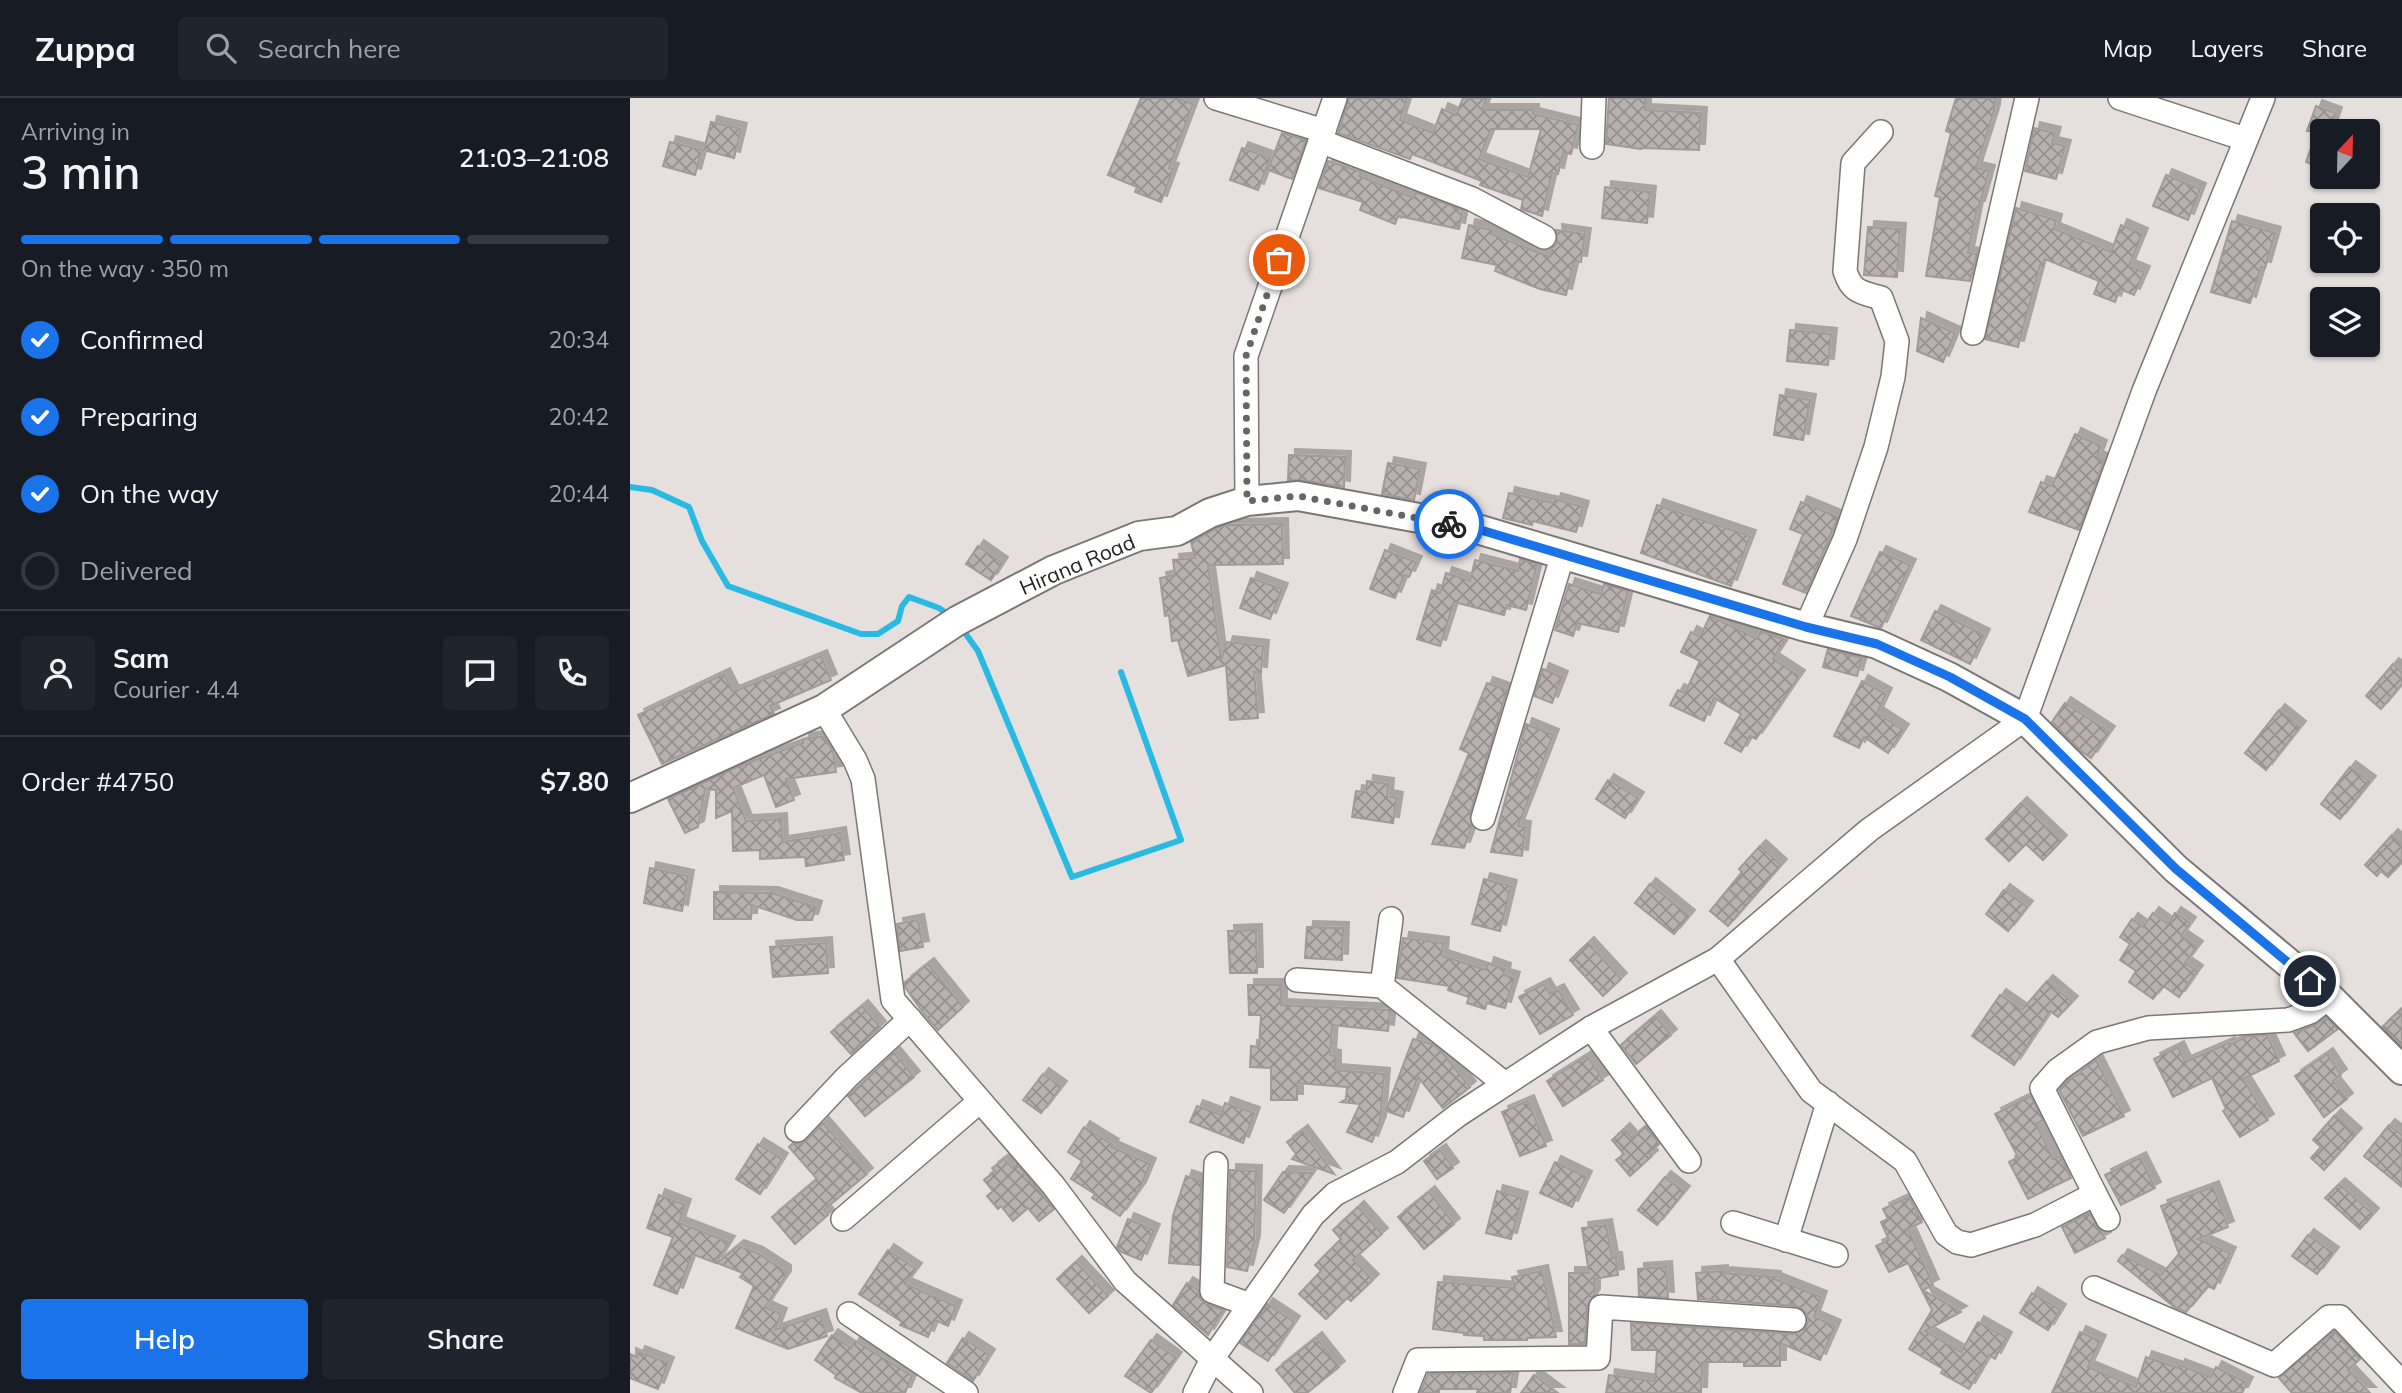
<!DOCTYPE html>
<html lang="en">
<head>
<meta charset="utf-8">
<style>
  body { margin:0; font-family:Mulish,sans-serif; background:#20242c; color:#f1f3f6; height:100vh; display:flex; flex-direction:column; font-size:26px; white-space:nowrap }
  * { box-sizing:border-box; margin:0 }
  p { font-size:23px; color:#9ea1a6 }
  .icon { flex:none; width:38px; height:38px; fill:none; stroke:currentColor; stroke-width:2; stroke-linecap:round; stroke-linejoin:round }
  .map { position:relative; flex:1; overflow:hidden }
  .details { display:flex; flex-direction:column; background:#171b24; width:630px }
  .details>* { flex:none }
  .needle { width:46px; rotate:22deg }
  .fabs { position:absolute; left:1680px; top:21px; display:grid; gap:14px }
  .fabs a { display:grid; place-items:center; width:70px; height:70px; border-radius:7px; background:#171b24; box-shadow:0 2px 5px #0004; font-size:35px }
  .pin { position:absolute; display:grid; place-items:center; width:60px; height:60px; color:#fff; margin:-30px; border:4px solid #fff; border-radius:50%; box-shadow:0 2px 7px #0007 }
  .courier { position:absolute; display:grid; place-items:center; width:70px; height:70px; margin:-35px; border:5px solid #1a73e8; border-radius:50%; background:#fff; color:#222; box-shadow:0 2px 9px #0007 }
  .summary em { font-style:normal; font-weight:600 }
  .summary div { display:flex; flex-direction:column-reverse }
  .summary { display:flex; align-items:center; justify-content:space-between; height:119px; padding:0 21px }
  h1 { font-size:46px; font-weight:600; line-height:52px }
  .bar { display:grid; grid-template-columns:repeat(4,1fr); gap:10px 7px; align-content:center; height:84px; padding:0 21px }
  .bar i { height:9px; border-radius:5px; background:#363941 }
  .bar .active { background:#1a73e8 }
  .bar p { grid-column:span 4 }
  .line { display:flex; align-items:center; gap:18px; padding:0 21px; border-top:2px solid #363941 }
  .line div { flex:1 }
  .round { display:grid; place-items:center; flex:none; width:74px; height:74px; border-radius:7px; background:#20242c }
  ol { padding:0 21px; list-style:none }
  li { display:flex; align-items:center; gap:21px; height:77px }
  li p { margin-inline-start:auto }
  li .icon { padding:7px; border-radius:50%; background:#1a73e8; color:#fff; stroke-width:4 }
  li:last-child { color:#9ea1a6 }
  li i { width:38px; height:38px; border:4px solid #363941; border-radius:50% }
  .primary-button { display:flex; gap:14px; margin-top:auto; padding:14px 21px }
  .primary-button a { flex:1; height:80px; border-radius:7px; background:#1a73e8; color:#fff; font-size:28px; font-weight:600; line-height:80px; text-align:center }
  .primary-button a+a { background:#20242c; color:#f1f3f6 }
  header { display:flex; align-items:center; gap:42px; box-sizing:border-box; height:98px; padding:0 35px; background:#171b24; border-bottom:2px solid #363941 }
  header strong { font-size:33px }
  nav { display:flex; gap:38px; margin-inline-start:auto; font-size:24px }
  .search { width:490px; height:63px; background:#20242c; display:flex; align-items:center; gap:18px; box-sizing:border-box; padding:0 24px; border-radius:7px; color:#9ea1a6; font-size:26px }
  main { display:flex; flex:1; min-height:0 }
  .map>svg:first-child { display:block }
</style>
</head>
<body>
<header>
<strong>Zuppa</strong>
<div class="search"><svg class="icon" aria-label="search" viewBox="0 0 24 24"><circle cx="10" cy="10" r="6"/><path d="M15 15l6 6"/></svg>Search here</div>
<nav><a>Map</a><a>Layers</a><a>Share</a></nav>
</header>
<main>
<section class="details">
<div class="summary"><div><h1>3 min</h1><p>Arriving in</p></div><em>21:03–21:08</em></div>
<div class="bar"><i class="active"></i><i class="active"></i><i class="active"></i><i></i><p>On the way · 350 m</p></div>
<ol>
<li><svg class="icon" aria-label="check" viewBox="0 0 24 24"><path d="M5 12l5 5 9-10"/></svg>Confirmed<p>20:34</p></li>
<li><svg class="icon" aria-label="check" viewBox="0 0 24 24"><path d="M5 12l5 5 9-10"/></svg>Preparing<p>20:42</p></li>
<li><svg class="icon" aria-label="check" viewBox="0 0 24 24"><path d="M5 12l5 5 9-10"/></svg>On the way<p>20:44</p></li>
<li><i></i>Delivered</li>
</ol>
<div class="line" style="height:126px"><a class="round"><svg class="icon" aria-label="person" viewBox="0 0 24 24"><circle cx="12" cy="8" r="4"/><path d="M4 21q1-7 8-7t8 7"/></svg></a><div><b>Sam</b><p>Courier · 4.4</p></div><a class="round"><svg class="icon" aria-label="chat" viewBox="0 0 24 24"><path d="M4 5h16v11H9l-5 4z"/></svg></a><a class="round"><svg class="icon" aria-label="phone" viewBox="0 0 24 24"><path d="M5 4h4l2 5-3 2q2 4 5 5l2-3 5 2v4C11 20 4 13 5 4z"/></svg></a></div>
<div class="line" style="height:91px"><div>Order #4750</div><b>$7.80</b></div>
<div class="primary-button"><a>Help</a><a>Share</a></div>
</section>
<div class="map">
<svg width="1772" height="1295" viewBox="0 0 1772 1295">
  <defs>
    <pattern id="building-cross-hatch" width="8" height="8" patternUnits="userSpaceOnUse" patternTransform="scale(1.75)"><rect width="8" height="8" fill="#b7b1b0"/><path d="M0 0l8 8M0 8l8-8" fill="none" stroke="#95908f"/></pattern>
    <filter id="shadow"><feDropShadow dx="6" dy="-6" stdDeviation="0" flood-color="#0004"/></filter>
  </defs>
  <rect width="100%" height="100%" fill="#e5dfdd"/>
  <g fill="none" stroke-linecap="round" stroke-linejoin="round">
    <g stroke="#29bae4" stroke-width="6">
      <path d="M0 389 22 392 59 409 72 443 98 488 231 536H248L268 523 272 508 279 499 309 510 320 518"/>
      <path d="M330 528 348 553 442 779 551 742 491 574"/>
    </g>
  </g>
  <g fill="url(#building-cross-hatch)" stroke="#a09a98" stroke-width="2" fill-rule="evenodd" filter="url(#shadow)">
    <path d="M511 0H547L563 6 539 70 543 71 531 104 505 94 507 89 478 77Z"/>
    <path d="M719 0H777L770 22 803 35 812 11 826 17 833 0H857L852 12H903V16L948 27 941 56 933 54 928 76 922 75 912 118 891 111 893 102 850 87 852 83 782 56 780 61 708 35ZM861 31H911L898 79 849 61Z"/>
    <path d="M979 0H1015V12L1071 15 1069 52 1011 50V51L976 46Z"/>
    <path d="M1326 0H1365L1364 13 1346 70 1359 73 1349 109H1347L1338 155 1347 156 1340 183 1296 178 1310 99 1305 98 1321 35 1316 33Z"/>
    <path d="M1686 8 1706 15 1700 33H1692V70L1676 64 1687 33H1677Z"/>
    <path d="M81 24 111 31 104 60 74 52Z"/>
    <path d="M1404 30 1425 35 1422 45 1435 48 1426 81 1395 73Z"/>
    <path d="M652 35 676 42 662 81 638 72Z"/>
    <path d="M40 44 72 52 65 77 33 68Z"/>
    <path d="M612 50 640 60 628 92 600 82Z"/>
    <path d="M698 63 731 74 729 78 784 100 785 94 833 112 829 131 768 118 765 126 730 112 733 104 689 90Z"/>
    <path d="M1536 77 1570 91 1558 122 1523 108Z"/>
    <path d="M975 89 1020 94 1017 125 972 120Z"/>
    <path d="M1386 110 1426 122 1424 131 1481 154 1491 127 1512 136 1499 168 1514 174 1504 197 1490 191 1485 204 1464 196 1469 183 1415 161 1413 168 1410 167 1388 249 1355 241Z"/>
    <path d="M1602 123 1645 135 1635 170 1631 169 1620 205 1581 194Z"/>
    <path d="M839 127 862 132 861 136 920 159 921 151 927 145 926 132 955 136 951 164 944 163 936 197 910 191 865 173 867 167 832 160Z"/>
    <path d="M1238 129 1270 131 1267 179 1234 177Z"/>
    <path d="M1291 220 1325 235 1313 264 1287 253Z"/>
    <path d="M1160 232 1201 236 1198 267 1157 263Z"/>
    <path d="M1150 297 1180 302 1173 342 1144 337Z"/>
    <path d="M1445 336 1471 348 1467 359 1474 362 1449 432 1399 414 1411 384 1422 388Z"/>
    <path d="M659 357 715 359 714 389 671 382H658Z"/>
    <path d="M758 365 790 371 784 402 752 396Z"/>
    <path d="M879 395 924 405 925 401 953 409 946 434 903 423 902 427 873 420Z"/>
    <path d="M1171 404 1208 419 1176 495 1153 486 1173 436 1160 431Z"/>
    <path d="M1027 407 1120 438 1101 488 1011 455Z"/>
    <path d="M652 426 653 466 578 467 591 562 597 544 633 548 631 575 624 574 628 620 600 622 596 567 558 578 548 542 542 543 539 517 535 518 530 480 545 477 543 462 565 460 561 444 587 430 597 427Z"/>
    <path d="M348 448 372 465 361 482 336 466Z"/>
    <path d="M755 452 786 464 779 479 774 477 765 500 740 491Z"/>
    <path d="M1250 454 1280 467 1251 530 1221 518Z"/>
    <path d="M890 461 907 466 896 512 877 507 874 517 824 504 810 548 787 541 802 492 810 495 816 475 840 483 845 462 888 473Z"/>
    <path d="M621 480 652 491 640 521 610 510Z"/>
    <path d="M939 486 971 496 974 486 998 493 988 534 947 525 943 538 925 532Z"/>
    <path d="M1305 513 1354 537 1340 566 1291 542Z"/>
    <path d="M1080 518 1127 541 1131 533 1155 542 1143 561 1169 578 1126 641 1120 638 1111 654 1095 645 1111 616 1084 600 1074 623 1040 607 1048 592 1055 595 1070 563 1051 554 1061 534 1070 539Z"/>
    <path d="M1198 551 1232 560 1227 578 1193 569Z"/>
    <path d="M191 558 201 582 140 608 144 616 32 666 8 617 94 576 103 594Z"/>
    <path d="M1763 566 1772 575V586L1751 611 1736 598Z"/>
    <path d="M913 571 932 579 922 605 904 598Z"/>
    <path d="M1232 583 1256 596 1247 615 1273 632 1258 655 1234 639 1229 650 1204 638Z"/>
    <path d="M857 585 877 592 840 716 842 728 834 750 802 746 839 655 830 651Z"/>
    <path d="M1435 605 1479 634 1461 660 1451 653 1422 624Z"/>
    <path d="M1649 612 1670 629 1636 672 1615 655Z"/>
    <path d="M896 626 923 637 888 728 895 729 892 758 861 754Z"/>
    <path d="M194 638 203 653 206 674 156 681 164 702 146 709 134 677 103 690 116 723 151 721 152 744 210 735 214 762 176 768 175 759 130 761V752L103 753 102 713 86 720V692L75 691 68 729 55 735 38 701 107 669 173 645V641Z"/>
    <path d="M1720 669 1740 684 1710 721 1691 706Z"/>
    <path d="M978 682 1008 700 995 720 966 701Z"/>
    <path d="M737 683 758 686 757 698 767 700 763 725 722 719 726 693 736 694Z"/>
    <path d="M1391 705 1431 743 1413 762 1396 746 1379 763 1356 741Z"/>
    <path d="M1762 737 1772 746V764L1758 779 1751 773 1747 778 1735 767Z"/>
    <path d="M1130 748 1151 767 1098 828 1080 813 1112 774 1109 771Z"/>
    <path d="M20 770 58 778 52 813 14 805Z"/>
    <path d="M854 781 881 788 870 833 842 826Z"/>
    <path d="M1020 786 1059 818 1044 836 1005 805Z"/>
    <path d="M1374 792 1397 809 1378 833 1356 816Z"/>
    <path d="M84 794 142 795 186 809 182 822H167L122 807 121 821H84Z"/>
    <path d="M1523 815 1538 826 1545 815 1560 825 1551 838 1567 849 1555 865 1567 873 1549 899 1533 888 1523 901 1499 884 1506 873 1490 862 1500 846 1490 839 1502 821 1513 829Z"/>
    <path d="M288 822 293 849 270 853 267 826Z"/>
    <path d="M677 829 713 830 712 862 675 860Z"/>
    <path d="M626 832 627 875H600L598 833Z"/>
    <path d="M773 840 813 845 812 858 856 872 858 865 875 871 874 877 884 880 875 910 857 905 855 911 837 905 839 899 818 892 819 888 767 880Z"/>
    <path d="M196 845 198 875 143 879 140 849Z"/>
    <path d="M958 845 991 881 973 898 940 862Z"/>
    <path d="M298 866 333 909 308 932 294 916 275 889V884Z"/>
    <path d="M1417 883 1442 904 1428 919 1420 913 1384 967 1342 938 1370 897 1392 912Z"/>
    <path d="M914 886 920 896 928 892 943 917 910 936 889 899Z"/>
    <path d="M618 887H651V907L760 912 758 933 702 927 700 957 705 958V972L754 976 750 1024 742 1044 717 1034 730 1006 711 1004 716 1001 717 989 667 985V1002H641V970L620 969 621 948 629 949 631 917H619Z"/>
    <path d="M232 908 250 929 221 956 201 934Z"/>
    <path d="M1772 910V948L1752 929Z"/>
    <path d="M1025 918 1041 937 1006 966 991 947Z"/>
    <path d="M1696 919 1708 931 1678 953 1664 935 1685 927Z"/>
    <path d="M1637 937 1649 963 1613 981 1638 1022 1610 1039 1593 1013 1596 1011 1582 980 1543 999 1524 961 1548 949 1555 964 1599 945 1600 947 1618 938Z"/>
    <path d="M783 941 802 946 811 953 840 989 813 1010 788 979 773 1019 756 1013Z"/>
    <path d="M264 955 284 979 235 1018 218 998Z"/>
    <path d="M1697 956 1711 977 1703 983 1717 1001 1694 1019 1665 978Z"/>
    <path d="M957 958 973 982 933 1008 917 983Z"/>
    <path d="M1466 962 1494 1018 1453 1038 1429 992 1437 982 1452 975 1451 973Z"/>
    <path d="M413 976 431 989 411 1015 393 1002Z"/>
    <path d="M1401 998 1413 1022 1406 1026 1423 1061 1430 1058 1441 1080 1398 1101 1379 1064 1388 1059 1365 1016Z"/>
    <path d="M898 1003 916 1048 890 1058 872 1014Z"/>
    <path d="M595 1005 624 1015 613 1045 560 1024 567 1008 591 1017Z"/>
    <path d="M1705 1017 1726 1036 1694 1072 1681 1060 1691 1049 1683 1042Z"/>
    <path d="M193 1025 237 1076 194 1112 198 1117 165 1146 142 1119 187 1081 159 1049 163 1045 170 1046 177 1042Z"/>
    <path d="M1759 1027 1772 1037V1089L1734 1058Z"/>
    <path d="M1016 1028 1029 1046 1019 1055 1022 1058 1000 1078 986 1062 994 1056 982 1042 994 1031 1002 1040Z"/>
    <path d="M454 1029 483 1047 481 1049 520 1066 510 1090 490 1118 462 1100 465 1096 441 1081 452 1063 438 1054Z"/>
    <path d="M672 1033 704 1076 662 1061 666 1056 657 1044Z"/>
    <path d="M128 1046 152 1061 130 1096 106 1081Z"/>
    <path d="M810 1052 823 1070 807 1081 794 1063Z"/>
    <path d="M1510 1060 1525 1090 1491 1107 1475 1077Z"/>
    <path d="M374 1061 382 1070 387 1066 424 1111 409 1123 398 1110 383 1123 371 1108 368 1111 357 1098 363 1093 354 1082 365 1073 362 1070Z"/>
    <path d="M925 1064 956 1079 942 1109 910 1095Z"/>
    <path d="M600 1072 626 1073 624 1143 617 1173 597 1169Z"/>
    <path d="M653 1074 682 1075 654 1115 634 1102Z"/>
    <path d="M556 1078 571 1083 569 1167 539 1165 543 1118Z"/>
    <path d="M1035 1079 1054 1094 1027 1127 1008 1112Z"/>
    <path d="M1709 1086 1743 1116 1730 1131 1695 1100Z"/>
    <path d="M1583 1089 1598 1129 1568 1141 1600 1155 1584 1191 1578 1188 1556 1214 1544 1209 1488 1163 1492 1157 1531 1177 1549 1156 1531 1108Z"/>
    <path d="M867 1093 892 1100 881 1141 856 1135Z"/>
    <path d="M799 1094 824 1126 794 1151 768 1119Z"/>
    <path d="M29 1097 55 1107 49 1125 99 1144 86 1165 62 1156 47 1196 24 1187 43 1139 17 1130Z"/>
    <path d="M1279 1099 1292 1124 1278 1131 1303 1187 1293 1192 1331 1214 1295 1233 1331 1254 1348 1224 1376 1240 1365 1261 1359 1257 1339 1291 1311 1275 1313 1271 1279 1251 1302 1212 1278 1165 1259 1174 1246 1148 1259 1142 1251 1124 1258 1121 1253 1111Z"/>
    <path d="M728 1109 752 1136 723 1162 743 1182 721 1203 717 1200 696 1221 669 1196 691 1173 685 1167 711 1141 703 1132Z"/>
    <path d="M1459 1115 1475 1140 1445 1155 1432 1129Z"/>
    <path d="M498 1121 524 1132 511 1162 491 1154 487 1149Z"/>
    <path d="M976 1127 982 1160H986L988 1177 964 1181V1197L957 1208 955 1246H939V1175H959L952 1130Z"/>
    <path d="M1678 1137 1703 1155 1687 1176 1662 1158Z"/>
    <path d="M108 1148 127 1155 155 1173V1179L135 1209 151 1216 145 1232 190 1217 197 1238 158 1251 106 1230 124 1188 110 1179 113 1175 87 1165Z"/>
    <path d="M258 1152 286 1171 275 1186 326 1208 318 1228 305 1222 298 1239 270 1227 272 1224 229 1196Z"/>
    <path d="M446 1164 478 1198 459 1215 427 1181Z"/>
    <path d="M1036 1169 1038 1200 1009 1198 1008 1171Z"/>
    <path d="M912 1173 926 1239 897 1240V1242H854V1238L834 1237V1235L803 1231 808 1184 885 1190 882 1179Z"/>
    <path d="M1092 1173V1175L1145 1179V1181L1191 1199 1184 1219 1205 1228 1190 1262 1150 1245V1268H1114V1264H1072L1071 1295H976L979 1277 1025 1283 1027 1252H1002L1001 1225 1163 1236 1175 1230 1178 1224 1177 1216 1172 1211 1166 1208 1068 1201 1066 1175Z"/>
    <path d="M557 1185 568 1192 570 1200 576 1206 593 1212 578 1237 543 1207Z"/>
    <path d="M1402 1195 1430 1212 1418 1232 1390 1215Z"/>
    <path d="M637 1206 664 1224 638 1263 610 1245Z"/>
    <path d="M1704 1233 1730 1261 1718 1272 1740 1295H1662L1649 1280Z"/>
    <path d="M1450 1234 1470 1243 1458 1269 1506 1289 1516 1259 1548 1270 1549 1267 1581 1279 1586 1269 1617 1285 1612 1295H1422Z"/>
    <path d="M202 1237 221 1250 225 1243 282 1278 275 1295H232L205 1280 206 1277 185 1262Z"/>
    <path d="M333 1240 359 1257 343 1283 317 1265Z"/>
    <path d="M686 1240 709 1269 677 1295H665L646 1272Z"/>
    <path d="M521 1242 546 1260 521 1295 495 1278Z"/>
    <path d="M9 1254 38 1265 28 1291 0 1280V1256L7 1259Z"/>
    <path d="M883 1275 880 1295H847L848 1291H809V1295H790L798 1276Z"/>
    <path d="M904 1277 928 1295H891Z"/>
  </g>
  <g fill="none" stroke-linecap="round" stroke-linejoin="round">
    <defs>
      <g id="minor">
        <path d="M586 0 694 33"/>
        <path d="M1490 0 1615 41"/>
        <path d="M690 43 842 101 914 139"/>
        <path d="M962 49 964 0"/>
        <path d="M1343 235 1397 0"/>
        <path d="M617 403 616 258 705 0"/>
        <path d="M1176 529 1215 441 1246 349 1263 279 1267 243 1251 200C1231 194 1222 195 1215 173L1223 65 1251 34"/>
        <path d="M194 611 225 662 233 681 263 902 423 1087 495 1183 621 1295"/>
        <path d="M853 720 933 456"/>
        <path d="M1088 861 1181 993 1275 1063 1316 1136 1327 1144 1341 1147 1405 1127 1465 1096 1412 990 1428 972 1467 944 1518 930 1658 922 1680 914 1699 899"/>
        <path d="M667 882 752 888 875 986"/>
        <path d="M752 888 761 821"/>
        <path d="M961 930 1059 1063"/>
        <path d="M167 1032 217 979 280 921"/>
        <path d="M586 1066 582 1193 620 1207"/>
        <path d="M1465 1096 1478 1121"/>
        <path d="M213 1121 350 1003"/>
        <path d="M1103 1125 1206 1157"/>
        <path d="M1156 1142 1198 1005"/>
        <path d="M1464 1190 1644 1267 1699 1219H1710L1772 1285"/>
        <path d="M219 1216 336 1295"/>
        <path d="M565 1295 582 1261 683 1117 705 1096 767 1064 828 1017 961 930 1088 861 1239 732 1395 621 1514 293 1633 0"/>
        <path d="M775 1295 788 1262 968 1260 971 1209 1164 1222"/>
      </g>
      <path id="tertiary" d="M0 700 194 611 327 523 424 472 509 438 547 433 580 415 617 403 668 398 844 430 1176 529 1247 546 1319 579 1395 621 1546 771 1699 899 1772 972"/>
    </defs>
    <use href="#minor" stroke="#7c7775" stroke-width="26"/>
    <use href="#tertiary" stroke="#7c7775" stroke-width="32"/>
    <use href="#minor" stroke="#fff" stroke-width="23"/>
    <use href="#tertiary" stroke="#fff" stroke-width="28"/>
  </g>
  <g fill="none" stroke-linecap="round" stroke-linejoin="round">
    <path stroke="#696564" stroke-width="7" stroke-dasharray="0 12.6" d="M649 162 616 258 617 403 668 398 819 426"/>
    <path stroke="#1a73e8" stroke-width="9" d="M819 426 844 430 1176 529 1247 546 1320 579 1395 621 1546 771 1680 883"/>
  </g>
  <g text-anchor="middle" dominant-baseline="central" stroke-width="5" stroke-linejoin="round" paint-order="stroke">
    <g font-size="21" fill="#262423" stroke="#fff">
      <text transform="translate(447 466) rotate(-23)">Hirana Road</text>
    </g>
  </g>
</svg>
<div class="fabs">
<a><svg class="needle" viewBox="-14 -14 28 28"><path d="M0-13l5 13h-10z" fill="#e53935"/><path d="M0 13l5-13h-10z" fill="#9ea1a6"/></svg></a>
<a><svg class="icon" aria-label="locate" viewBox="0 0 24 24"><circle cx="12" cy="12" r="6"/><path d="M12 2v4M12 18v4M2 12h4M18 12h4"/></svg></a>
<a><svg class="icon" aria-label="layers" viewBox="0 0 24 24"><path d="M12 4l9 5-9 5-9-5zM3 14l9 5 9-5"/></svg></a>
</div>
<div class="pin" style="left:649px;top:162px;background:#ea580c"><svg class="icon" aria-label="bag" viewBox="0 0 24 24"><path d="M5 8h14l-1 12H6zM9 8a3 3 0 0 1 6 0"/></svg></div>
<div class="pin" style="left:1680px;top:883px;background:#1f2937"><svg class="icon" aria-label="home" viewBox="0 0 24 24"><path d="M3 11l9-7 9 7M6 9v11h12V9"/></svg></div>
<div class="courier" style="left:819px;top:426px"><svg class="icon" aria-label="bike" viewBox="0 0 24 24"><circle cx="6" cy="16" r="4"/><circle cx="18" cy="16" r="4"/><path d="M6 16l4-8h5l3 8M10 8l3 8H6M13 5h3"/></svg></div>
</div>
</main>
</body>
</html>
